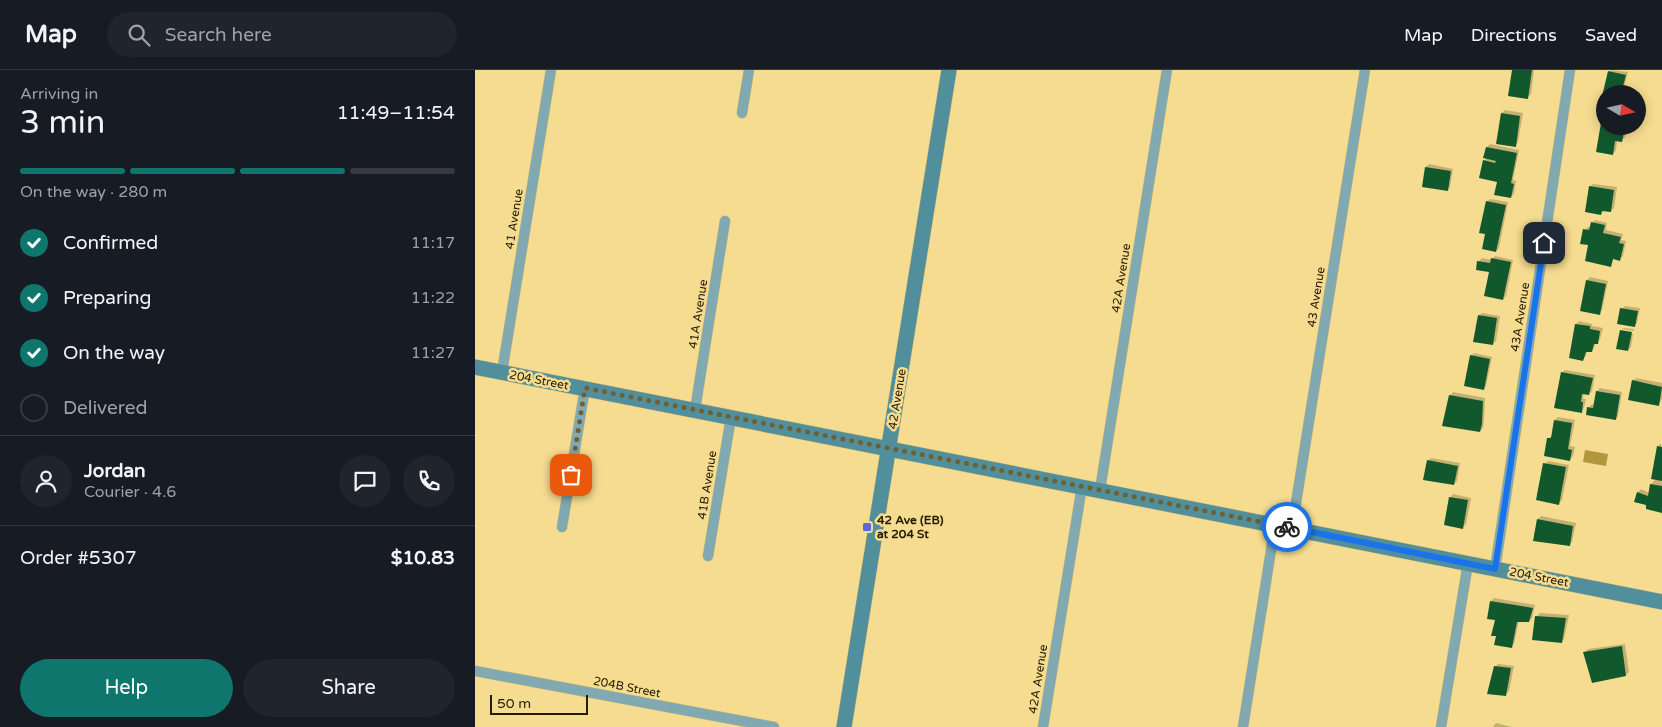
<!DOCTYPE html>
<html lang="en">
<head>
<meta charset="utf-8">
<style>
  body { margin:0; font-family:"Varela Round",sans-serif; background:#20242c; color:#f1f3f6; height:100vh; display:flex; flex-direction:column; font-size:19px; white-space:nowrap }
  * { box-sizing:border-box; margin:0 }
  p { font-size:16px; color:#9ea1a6 }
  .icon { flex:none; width:28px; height:28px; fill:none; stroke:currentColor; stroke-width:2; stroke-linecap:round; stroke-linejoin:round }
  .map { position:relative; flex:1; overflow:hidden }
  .panel { display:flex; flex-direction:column; background:#171b24; width:475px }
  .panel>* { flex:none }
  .needle { width:32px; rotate:99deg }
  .tools { position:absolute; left:1121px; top:15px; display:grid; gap:10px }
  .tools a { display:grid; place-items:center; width:50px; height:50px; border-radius:50%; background:#171b24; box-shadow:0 2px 12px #0003; font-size:25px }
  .scale { position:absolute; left:15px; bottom:12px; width:98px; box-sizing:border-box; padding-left:5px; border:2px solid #261d00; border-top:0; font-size:14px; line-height:18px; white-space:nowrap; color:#261d00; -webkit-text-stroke:4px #f6dc90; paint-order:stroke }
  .pin { position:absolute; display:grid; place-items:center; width:42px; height:42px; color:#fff; margin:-21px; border-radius:10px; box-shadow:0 2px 8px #0006 }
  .courier { position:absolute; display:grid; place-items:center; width:50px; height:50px; margin:-25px; border:4px solid #1a73e8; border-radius:50%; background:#fff; color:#222; box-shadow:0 1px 6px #0007 }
  .headline em { font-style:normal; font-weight:600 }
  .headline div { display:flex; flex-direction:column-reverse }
  .headline { display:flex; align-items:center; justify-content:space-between; height:85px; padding:0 20px }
  h1 { font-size:32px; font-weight:600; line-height:38px }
  .bar { display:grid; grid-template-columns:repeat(4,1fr); gap:8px 5px; align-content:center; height:60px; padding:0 20px }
  .bar i { height:6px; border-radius:4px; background:#363941 }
  .bar .selected { background:#0f766e }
  .bar p { grid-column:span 4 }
  .line { display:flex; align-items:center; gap:12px; padding:0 20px; border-top:1px solid #363941 }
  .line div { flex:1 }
  .round { display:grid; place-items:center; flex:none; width:52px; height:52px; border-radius:26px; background:#20242c }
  ol { padding:0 20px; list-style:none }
  li { display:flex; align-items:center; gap:15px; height:55px }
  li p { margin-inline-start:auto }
  li .icon { padding:5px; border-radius:50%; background:#0f766e; color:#fff; stroke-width:4 }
  li:last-child { color:#9ea1a6 }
  li i { width:28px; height:28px; border:2px solid #363941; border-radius:50% }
  .primary-button { display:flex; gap:10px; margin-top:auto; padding:10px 20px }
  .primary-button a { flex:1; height:58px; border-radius:30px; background:#0f766e; color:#fff; font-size:20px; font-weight:600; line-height:58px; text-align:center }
  .primary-button a+a { background:#20242c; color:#f1f3f6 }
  header { display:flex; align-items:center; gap:30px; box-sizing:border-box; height:70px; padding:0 25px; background:#171b24; border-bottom:1px solid #363941 }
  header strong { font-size:24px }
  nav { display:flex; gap:28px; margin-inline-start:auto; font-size:18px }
  .search { width:350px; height:45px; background:#20242c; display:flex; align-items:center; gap:12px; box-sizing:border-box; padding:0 18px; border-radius:28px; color:#9ea1a6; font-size:19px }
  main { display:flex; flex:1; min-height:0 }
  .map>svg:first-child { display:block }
</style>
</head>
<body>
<header>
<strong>Map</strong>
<div class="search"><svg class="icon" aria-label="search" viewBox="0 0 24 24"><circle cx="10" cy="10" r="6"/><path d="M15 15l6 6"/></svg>Search here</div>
<nav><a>Map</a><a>Directions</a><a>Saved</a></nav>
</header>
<main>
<section class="panel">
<div class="headline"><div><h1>3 min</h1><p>Arriving in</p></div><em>11:49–11:54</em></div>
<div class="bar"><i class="selected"></i><i class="selected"></i><i class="selected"></i><i></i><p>On the way · 280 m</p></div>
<ol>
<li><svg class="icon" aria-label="check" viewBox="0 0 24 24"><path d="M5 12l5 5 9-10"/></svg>Confirmed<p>11:17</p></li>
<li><svg class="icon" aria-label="check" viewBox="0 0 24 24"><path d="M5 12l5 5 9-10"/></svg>Preparing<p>11:22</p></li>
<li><svg class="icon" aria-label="check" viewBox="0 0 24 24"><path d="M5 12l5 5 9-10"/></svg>On the way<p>11:27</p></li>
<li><i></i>Delivered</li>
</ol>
<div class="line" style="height:90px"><a class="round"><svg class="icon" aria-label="person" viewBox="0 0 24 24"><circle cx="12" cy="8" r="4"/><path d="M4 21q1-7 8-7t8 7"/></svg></a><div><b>Jordan</b><p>Courier · 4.6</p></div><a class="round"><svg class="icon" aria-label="chat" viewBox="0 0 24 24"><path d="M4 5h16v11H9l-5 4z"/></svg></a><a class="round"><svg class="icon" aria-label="phone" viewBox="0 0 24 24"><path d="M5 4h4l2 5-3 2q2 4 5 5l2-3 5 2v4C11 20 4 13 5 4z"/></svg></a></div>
<div class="line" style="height:65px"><div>Order #5307</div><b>$10.83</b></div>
<div class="primary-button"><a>Help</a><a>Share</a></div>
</section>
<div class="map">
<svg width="1187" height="657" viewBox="0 0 1187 657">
  <rect width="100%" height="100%" fill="#f6dc90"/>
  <path fill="#b3973d" d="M1110 380 1133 384 1131 396 1108 392Z"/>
  <g fill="#0003">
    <path d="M1038 0H1059L1056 24 1053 27Z"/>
    <path d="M1136 0 1153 2 1148 21 1153 22V24H1130V34H1127Z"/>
    <path d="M1030 40 1048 43 1043 72 1040 76 1027 43Z"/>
    <path d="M1130 51V56H1152L1150 67 1147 70H1142L1141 80 1138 84 1127 54Z"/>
    <path d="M1015 74 1044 80 1038 110 1041 111 1039 124 1036 127 1009 91 1012 88V77Z"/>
    <path d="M954 94 978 99 975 117 972 120 951 97Z"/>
    <path d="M1118 114 1142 117 1139 138 1135 141 1129 140 1126 144 1115 117Z"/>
    <path d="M1015 129 1033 132 1024 178 1021 181 1011 163 1012 132Z"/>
    <path d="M1120 150 1132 153 1131 160 1148 164 1146 170 1151 171 1148 186 1145 189 1139 188 1135 195 1115 175 1110 160 1113 157 1116 158 1117 153Z"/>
    <path d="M1020 186 1038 190 1031 226 1028 229 1015 201 1002 199 1004 191 1007 188 1017 190Z"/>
    <path d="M1115 207 1133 211 1127 240 1124 243 1112 210Z"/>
    <path d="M1150 236 1165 238 1162 253 1159 256 1147 239Z"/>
    <path d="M1007 243 1025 246 1021 271 1018 274 1004 246Z"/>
    <path d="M1104 251 1117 254V256L1128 258 1125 269 1121 273 1117 281 1112 280 1111 286 1108 289 1101 254Z"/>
    <path d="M1149 258 1159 259V261L1147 259Z"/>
    <path d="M1147 260V262L1158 264 1156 277 1153 280 1146 261Z"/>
    <path d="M999 283 1017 287 1011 316 1008 319 996 286Z"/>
    <path d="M1090 300 1120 305 1117 321 1114 324 1109 323 1108 329H1111L1109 338 1106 342 1087 303Z"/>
    <path d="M1161 308 1187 313V329L1183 335 1158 311Z"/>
    <path d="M1125 318 1147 322 1143 346 1140 349 1114 337 1117 334 1119 335 1122 321Z"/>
    <path d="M978 322 1010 328 1009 350 1008 358 1005 361 975 326Z"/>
    <path d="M1083 347 1100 350 1095 376 1100 377 1098 386 1095 389 1073 369 1078 365 1080 350Z"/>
    <path d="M1186 373 1187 410 1186 412 1187 413V441L1173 434 1161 431 1163 422 1166 419 1175 423 1176 414 1181 409 1183 376Z"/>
    <path d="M956 388 985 393 982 411 979 414 953 391Z"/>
    <path d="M1073 391 1094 395 1087 430 1084 433 1070 394Z"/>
    <path d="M978 424 996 428 991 454 988 457 975 428Z"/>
    <path d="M1066 446 1101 453 1097 472 1094 475 1059 470 1063 449Z"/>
    <path d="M1019 528 1060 535 1057 548 1054 551 1044 550 1039 574 1036 577 1022 565 1021 549 1016 531Z"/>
    <path d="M1065 543 1094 545 1089 569 1086 572 1062 546Z"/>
    <path d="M1150 574 1154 602 1151 605 1110 582 1113 579Z"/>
    <path d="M1023 594 1039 596 1034 621 1031 624 1020 597Z"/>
    <path d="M1021 653 1037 657H1018Z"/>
  </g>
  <g fill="#11592d">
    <path d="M1037 0H1057L1053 29 1033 26Z"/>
    <path d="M1133 1 1151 5 1146 24H1130V36L1125 35Z"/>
    <path d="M1026 43 1045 46 1041 77 1021 74Z"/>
    <path d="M1126 53 1130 54V56L1150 57 1147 72 1140 71 1138 85 1121 82Z"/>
    <path d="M1011 77 1042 83 1036 113 1039 114 1036 128 1019 125 1022 112 1004 108 1008 90 1020 93 1021 91 1008 88Z"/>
    <path d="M950 97 976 101 973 121 947 117Z"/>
    <path d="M1114 116 1139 120 1136 142 1127 141 1126 145 1110 142Z"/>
    <path d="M1011 131 1031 135 1021 182 1007 179 1010 164 1004 163Z"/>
    <path d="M1116 152 1130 155 1128 163 1146 167 1144 173 1149 174 1145 191 1138 189 1136 197 1110 191 1113 175 1105 174 1108 159 1114 160Z"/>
    <path d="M1016 188 1036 192 1028 230 1009 226 1014 202 1001 200 1002 191 1015 193Z"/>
    <path d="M1111 210 1131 214 1125 245 1105 241Z"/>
    <path d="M1145 238 1163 241 1160 257 1142 254Z"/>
    <path d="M1003 245 1022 248 1018 275 998 272Z"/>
    <path d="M1100 254 1115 256V259L1125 261 1123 274H1119L1117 282H1111L1108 291 1094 288Z"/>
    <path d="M1145 260 1157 262 1153 281 1141 279Z"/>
    <path d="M995 285 1015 289 1009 320 989 316Z"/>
    <path d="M1086 302 1118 308 1114 325 1107 324 1106 332H1108L1107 343 1079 338Z"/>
    <path d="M1157 310 1187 317 1184 336 1153 330Z"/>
    <path d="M1121 321 1145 325 1141 350 1111 345 1112 337 1118 338Z"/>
    <path d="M974 325 1008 331 1007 354 1005 362 967 356Z"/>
    <path d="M1079 350 1097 353 1093 379 1097 380 1095 391 1069 386 1072 368H1076Z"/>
    <path d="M1182 376 1187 377V411L1176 409Z"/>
    <path d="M952 390 983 396 979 415 948 410Z"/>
    <path d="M1068 393 1091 397 1084 435 1061 430Z"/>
    <path d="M1175 414 1187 416V443L1171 439V435L1159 432 1162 422 1173 426Z"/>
    <path d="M974 427 993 430 988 459 969 455Z"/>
    <path d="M1062 449 1098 456 1095 476 1058 471Z"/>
    <path d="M1015 531 1058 538 1054 552H1042L1037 578 1019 575 1021 566H1016L1020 550 1012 549Z"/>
    <path d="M1060 546 1091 548 1087 573 1057 570Z"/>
    <path d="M1147 576 1151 606 1117 613 1108 582Z"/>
    <path d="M1019 596 1036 598 1031 626 1012 624Z"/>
  </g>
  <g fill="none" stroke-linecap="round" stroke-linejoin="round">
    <defs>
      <g id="street">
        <path d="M267 43 274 0"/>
        <path d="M27 302 76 0"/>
        <path d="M220 340 250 151"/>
        <path d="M625 420 692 0"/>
        <path d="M87 457 110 318"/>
        <path d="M817 458 890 0"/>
        <path d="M233 486 256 347"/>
        <path d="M1020 499 1095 0"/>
        <path d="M0 601 299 657"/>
        <path d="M568 657 607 416"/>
        <path d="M768 657 800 455"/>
        <path d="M966 657 993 493"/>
      </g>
      <g id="secondary">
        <path d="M0 297 1187 532"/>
        <path d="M369 657 474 0"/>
      </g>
    </defs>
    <use href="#street" stroke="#d1ba76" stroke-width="11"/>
    <use href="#secondary" stroke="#d1ba76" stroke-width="16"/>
    <use href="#street" stroke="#81a9b1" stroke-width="10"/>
    <use href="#secondary" stroke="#508f9b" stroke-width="15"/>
  </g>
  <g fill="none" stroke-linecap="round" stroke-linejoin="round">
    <path stroke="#6f6032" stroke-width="5" stroke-dasharray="0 9" d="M96 405 110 318 812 457"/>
    <path stroke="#1a73e8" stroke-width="6" d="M812 457 1020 499 1069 173"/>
  </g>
  <rect fill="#5369de" stroke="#f6dc90" stroke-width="2" x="387" y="452" width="10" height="10" rx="2.5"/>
  <g text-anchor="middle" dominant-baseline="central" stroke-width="5" stroke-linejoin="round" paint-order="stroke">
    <g font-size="12" fill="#261d00" stroke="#f6dc90">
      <text transform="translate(39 149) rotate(-81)">41 Avenue</text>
      <text transform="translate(646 208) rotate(-81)">42A Avenue</text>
      <text transform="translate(841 227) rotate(-81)">43 Avenue</text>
      <text transform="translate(223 244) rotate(-81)">41A Avenue</text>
      <text transform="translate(1045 247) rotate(-81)">43A Avenue</text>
      <text transform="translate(64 310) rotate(11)">204 Street</text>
      <text transform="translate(422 329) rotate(-81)">42 Avenue</text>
      <text transform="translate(232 415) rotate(-81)">41B Avenue</text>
      <text transform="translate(1064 507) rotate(11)">204 Street</text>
      <text transform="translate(563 609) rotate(-81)">42A Avenue</text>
      <text transform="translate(152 617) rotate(11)">204B Street</text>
    </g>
    <g font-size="12" font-weight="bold" fill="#261d00" stroke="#f6dc90" text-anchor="start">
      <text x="402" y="450">42 Ave (EB)<tspan x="402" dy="14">at 204 St</tspan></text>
    </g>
  </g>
</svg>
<div class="tools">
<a><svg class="needle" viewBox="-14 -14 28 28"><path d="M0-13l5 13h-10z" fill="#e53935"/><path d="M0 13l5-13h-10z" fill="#9ea1a6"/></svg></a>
</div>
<div class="scale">50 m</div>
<div class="pin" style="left:96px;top:405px;background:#ea580c"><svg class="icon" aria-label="bag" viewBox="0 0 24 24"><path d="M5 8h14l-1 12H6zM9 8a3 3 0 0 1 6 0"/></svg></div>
<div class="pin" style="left:1069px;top:173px;background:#1f2937"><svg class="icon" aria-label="home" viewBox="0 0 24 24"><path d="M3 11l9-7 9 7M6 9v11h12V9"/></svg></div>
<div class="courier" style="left:812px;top:457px"><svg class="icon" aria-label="bike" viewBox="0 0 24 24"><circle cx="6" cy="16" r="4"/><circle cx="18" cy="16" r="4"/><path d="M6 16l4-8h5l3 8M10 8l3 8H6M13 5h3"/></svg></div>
</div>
</main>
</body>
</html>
